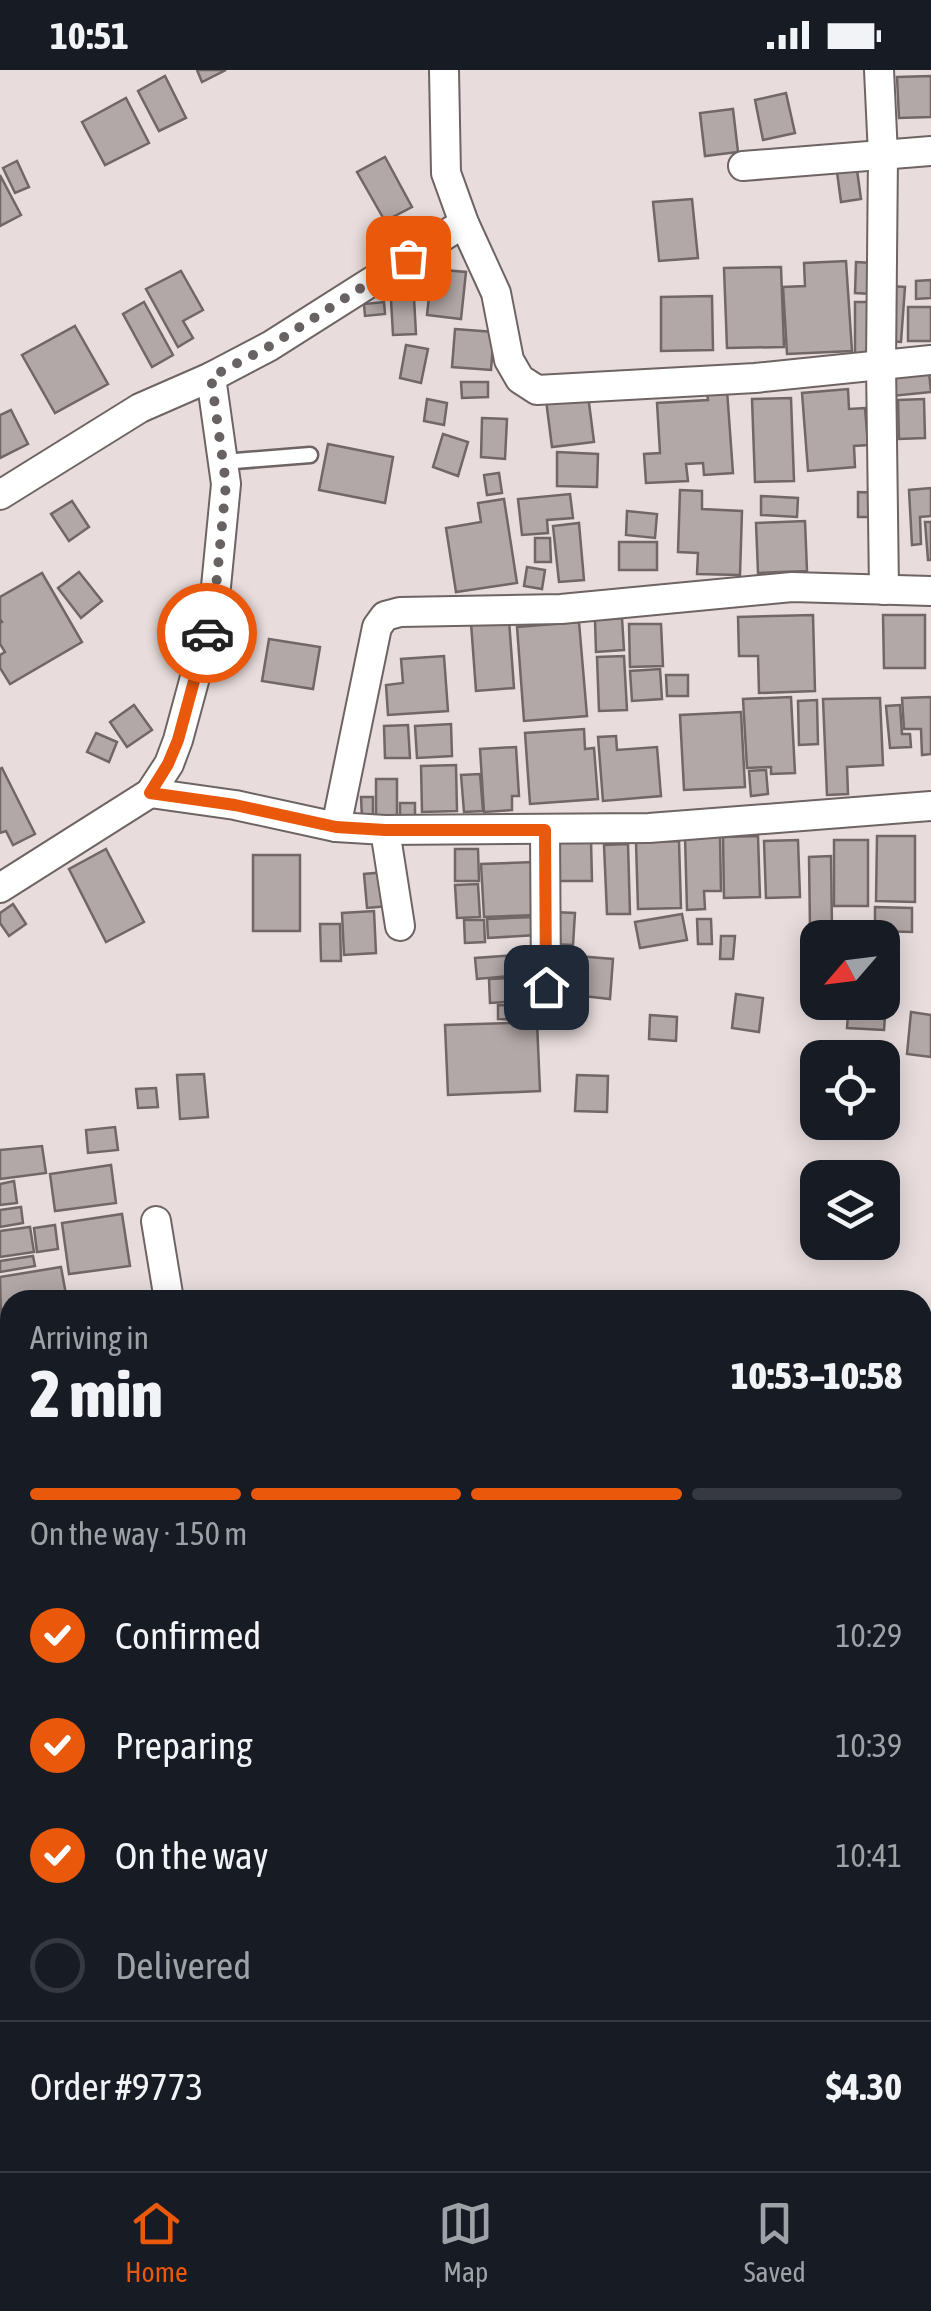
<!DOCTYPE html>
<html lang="en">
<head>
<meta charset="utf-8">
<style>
  body { margin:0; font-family:"Asap Condensed",sans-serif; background:#20242c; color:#f1f3f6; height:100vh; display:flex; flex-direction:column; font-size:38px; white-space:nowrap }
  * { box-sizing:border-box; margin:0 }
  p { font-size:32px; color:#9ea1a6 }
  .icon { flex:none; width:55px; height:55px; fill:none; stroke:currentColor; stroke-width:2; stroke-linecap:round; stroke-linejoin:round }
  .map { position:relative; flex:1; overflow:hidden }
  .side { position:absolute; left:0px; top:1220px; width:932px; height:882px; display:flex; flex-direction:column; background:#171b24; border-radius:30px 30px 0 0; box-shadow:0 5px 25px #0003 }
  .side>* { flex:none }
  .needle { width:65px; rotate:242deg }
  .controls { position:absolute; left:800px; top:850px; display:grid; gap:20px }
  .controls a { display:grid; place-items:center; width:100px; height:100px; border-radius:20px; background:#171b24; box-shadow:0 5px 25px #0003; font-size:50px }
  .pin { position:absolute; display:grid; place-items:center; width:85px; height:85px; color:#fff; margin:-42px; border-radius:20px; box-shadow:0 5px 15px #0006 }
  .courier { position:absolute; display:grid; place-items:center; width:100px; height:100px; margin:-50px; border:8px solid #ea580c; border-radius:50%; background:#fff; color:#222; box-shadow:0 2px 12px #0007 }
  .overview em { font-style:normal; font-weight:800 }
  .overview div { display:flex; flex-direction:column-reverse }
  .overview { display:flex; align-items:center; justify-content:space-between; height:170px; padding:0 30px }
  h1 { font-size:65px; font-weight:800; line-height:75px }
  .bar { display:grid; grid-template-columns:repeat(4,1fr); gap:15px 10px; align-content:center; height:120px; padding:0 30px }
  .bar i { height:12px; border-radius:8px; background:#363941 }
  .bar .active { background:#ea580c }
  .bar p { grid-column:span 4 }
  .line { display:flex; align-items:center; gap:25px; padding:0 30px; border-top:2px solid #363941 }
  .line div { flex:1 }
  ol { padding:0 30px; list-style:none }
  li { display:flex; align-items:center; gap:30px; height:110px }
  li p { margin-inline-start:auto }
  li .icon { padding:10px; border-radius:50%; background:#ea580c; color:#fff; stroke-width:4 }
  li:last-child { color:#9ea1a6 }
  li i { width:55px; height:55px; border:5px solid #363941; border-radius:50% }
  .status { display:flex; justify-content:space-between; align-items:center; height:70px; padding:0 50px; background:#171b24; direction:ltr }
  .status svg { height:28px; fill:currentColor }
  .menu { display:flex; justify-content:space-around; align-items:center; height:140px; border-top:2px solid #363941; background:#171b24; font-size:28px; color:#9ea1a6 }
  .menu a { display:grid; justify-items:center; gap:5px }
  .menu .active { color:#ea580c }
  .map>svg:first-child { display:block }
</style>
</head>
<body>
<div class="status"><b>10:51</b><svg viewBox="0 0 49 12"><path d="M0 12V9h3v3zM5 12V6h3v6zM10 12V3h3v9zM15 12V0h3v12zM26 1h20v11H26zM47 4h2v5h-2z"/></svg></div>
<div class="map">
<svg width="931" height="2101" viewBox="0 0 931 2101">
  <rect width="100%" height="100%" fill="#e8dddc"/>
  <g fill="#b2a8a7" stroke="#706766" stroke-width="2.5">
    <path d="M197 0H226L202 12Z"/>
    <path d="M165 6 186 48 159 61 138 21Z"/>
    <path d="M931 6V47L899 48 897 7Z"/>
    <path d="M786 23 795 63 763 70 755 30Z"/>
    <path d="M126 28 149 73 105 95 82 52Z"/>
    <path d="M733 39 738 82 705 86 700 43Z"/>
    <path d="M385 87 412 137 385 151 357 102Z"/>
    <path d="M17 91 29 117 15 123 3 98Z"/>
    <path d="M857 100 861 129 841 132 837 102Z"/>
    <path d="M0 105 21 145 0 156Z"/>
    <path d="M692 129 698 188 659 191 653 132Z"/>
    <path d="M846 191 852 281 787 284 783 217 805 216 804 193Z"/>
    <path d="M856 192 872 193 871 224 855 223Z"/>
    <path d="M781 197 784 277 727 278 724 198Z"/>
    <path d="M432 199 466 202 461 249 427 245Z"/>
    <path d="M181 201 203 240 183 251 193 268 178 277 146 219Z"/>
    <path d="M931 210V228L916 229V211Z"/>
    <path d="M889 216 905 217 901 272 885 271Z"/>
    <path d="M712 226 713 280 661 281V227Z"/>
    <path d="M414 228 416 264 393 265 391 230Z"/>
    <path d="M144 232 173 285 152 297 123 244Z"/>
    <path d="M384 232 385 244 365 246 364 234Z"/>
    <path d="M855 232H872L873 284H855Z"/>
    <rect x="908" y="237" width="23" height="34"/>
    <path d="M75 256 108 314 55 343 22 285Z"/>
    <path d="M455 259 494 262 491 300 452 297Z"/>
    <path d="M406 275 428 279 421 313 400 308Z"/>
    <path d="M929 302 931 322 892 326 890 305Z"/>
    <path d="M461 312H488V327L462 328Z"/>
    <path d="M848 319 849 339 865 338 868 375 854 376 855 397 808 401 802 323Z"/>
    <path d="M727 320 733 403 704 405 703 393 686 394 688 411 646 413 644 384 660 383 657 333 708 330 707 322Z"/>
    <path d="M588 325 594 372 552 377 546 330Z"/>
    <path d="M791 328 794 411 755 412 752 329Z"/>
    <path d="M427 329 447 333 444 355 424 351Z"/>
    <path d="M924 329 925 368 899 369 898 330Z"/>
    <path d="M11 340 28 374 0 388V345Z"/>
    <path d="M482 348 507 349 505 389 481 387Z"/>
    <path d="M443 364 468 372 458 406 433 397Z"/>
    <path d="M328 374 393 387 385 433 319 420Z"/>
    <path d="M557 382 598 384 597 417 557 416Z"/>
    <path d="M499 403 502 423 487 425 484 405Z"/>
    <path d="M931 418V446L920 447 921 474 912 475 909 420Z"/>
    <path d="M680 420 702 421V439L742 441 740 505 697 504 698 483 678 482Z"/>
    <path d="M858 422 878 423V447H858Z"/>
    <path d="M570 424 573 448 547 450 548 463 522 465 518 429Z"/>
    <path d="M761 426 798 428 797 447 761 445Z"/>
    <path d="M504 429 517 513 456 522 446 458 481 452 478 433Z"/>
    <path d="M72 431 89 457 69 471 51 444Z"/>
    <path d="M627 441 657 444 655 468 626 465Z"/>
    <path d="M805 451 807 501 758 503 756 453Z"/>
    <path d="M925 452H931V490H928Z"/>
    <path d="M579 453 584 510 559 512 553 456Z"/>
    <path d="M535 468H550L551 492H535Z"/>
    <rect x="619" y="472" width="38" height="28"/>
    <path d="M527 497 545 500 542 519 524 516Z"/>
    <path d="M79 502 102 531 81 548 58 518Z"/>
    <path d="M42 503 82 572 10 614 0 598V585L5 582 0 574V553L2 552 0 549V527Z"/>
    <path d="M813 545 815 621 759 623 758 586H739L738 547Z"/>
    <path d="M883 545H925V598H884Z"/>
    <path d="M622 548 624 580 596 582 595 550Z"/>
    <path d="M509 550 514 618 476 621 471 553Z"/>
    <path d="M579 552 587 646 524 651 517 557Z"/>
    <path d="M629 554H661L663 596 630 597Z"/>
    <path d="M269 569 320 577 313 619 262 611Z"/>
    <path d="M444 586 448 641 388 645 386 615 403 613 401 589Z"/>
    <path d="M624 586 627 640 599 641 597 587Z"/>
    <path d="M660 599 662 629 632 631 630 601Z"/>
    <path d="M666 605H688V626H667Z"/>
    <path d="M791 627 795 703 771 704V697L747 698 743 629Z"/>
    <path d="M931 627V684L922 685 921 659H904L902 628Z"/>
    <path d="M880 628 883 695 847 697 848 724 827 725 823 629Z"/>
    <path d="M817 630 818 674 799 675 798 631Z"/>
    <path d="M134 635 152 660 127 677 110 652Z"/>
    <path d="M900 635 902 664H910L911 677 890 678 886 636Z"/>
    <path d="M741 642 745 717 684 720 680 645Z"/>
    <path d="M451 654 452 686 417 688 415 656Z"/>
    <path d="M408 655 410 688H385L384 656Z"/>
    <path d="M584 659 585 679 594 678 598 729 530 734 525 663Z"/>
    <path d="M96 663 117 672 109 692 87 682Z"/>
    <path d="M616 666 617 680 657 677 661 726 603 731 598 667Z"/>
    <path d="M516 677 519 726H512V740L484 742 480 679Z"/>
    <path d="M456 695 457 741 422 742 421 696Z"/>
    <path d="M2 698 35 764 13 775 6 761 0 763V699Z"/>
    <path d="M766 700 768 724 751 726 749 701Z"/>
    <path d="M480 704 483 741 464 742 461 705Z"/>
    <rect x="376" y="709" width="21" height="42"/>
    <path d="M361 727H373V747L362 748Z"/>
    <path d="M400 733H415V755L400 754Z"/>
    <path d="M685 766H720L721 821H704L705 839 687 840Z"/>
    <path d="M758 766 760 827 724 828 723 767Z"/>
    <path d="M877 766H915V832L876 831Z"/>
    <path d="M591 770 592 811H556L554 771Z"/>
    <path d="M798 770 800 827 766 828 764 771Z"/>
    <rect x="834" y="770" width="34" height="66"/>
    <path d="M679 771 681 838 638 839 636 772Z"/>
    <path d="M628 774 630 844H607L604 775Z"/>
    <path d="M106 779 144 852 106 872 69 799Z"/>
    <path d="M455 779H478L479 811H455Z"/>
    <rect x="253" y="785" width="47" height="76"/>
    <path d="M831 786 832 858H810L809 787Z"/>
    <path d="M534 792 537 845 484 847 481 794Z"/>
    <path d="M385 802 388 836 367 838 364 804Z"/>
    <path d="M478 814 480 847 457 848 455 815Z"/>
    <path d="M13 834 26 854 9 866 0 853V843Z"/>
    <path d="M875 837 912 838V862L875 861Z"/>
    <path d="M374 841 376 883 344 885 342 843Z"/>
    <path d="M553 842 575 843 573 875 552 874Z"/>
    <path d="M682 844 687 870 640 878 635 852Z"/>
    <path d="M534 847 536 865 488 868 487 849Z"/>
    <path d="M697 849H711L712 874H698Z"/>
    <path d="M464 850H484L485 872 465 873Z"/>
    <path d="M320 854H340L341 891H321Z"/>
    <path d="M721 866H735L733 889H720Z"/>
    <path d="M882 878 890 879 884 960 847 958 849 932H882Z"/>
    <path d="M532 884 533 904 477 909 475 888Z"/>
    <path d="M577 886 613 889 610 929 574 925Z"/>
    <path d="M535 907 537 930 490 933 489 909Z"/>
    <path d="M736 924 763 928 759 962 732 958Z"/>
    <path d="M498 935 531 936 530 950 498 949Z"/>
    <path d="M911 942 931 945V987L907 984Z"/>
    <path d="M650 945 677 947 676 971 649 969Z"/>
    <path d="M537 952 540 1021 448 1025 445 955Z"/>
    <path d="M204 1004 208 1047 180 1049 177 1005Z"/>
    <path d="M577 1005 608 1006 607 1042 575 1041Z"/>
    <path d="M156 1018 158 1037 138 1038 136 1019Z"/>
    <path d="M115 1057 118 1080 88 1083 86 1060Z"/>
    <path d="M42 1076 46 1103 0 1109V1080Z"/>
    <path d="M111 1095 116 1133 55 1141 50 1104Z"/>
    <path d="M14 1111 17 1133 0 1135V1114Z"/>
    <path d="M21 1137 23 1153 0 1157V1140Z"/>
    <path d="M122 1144 130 1196 69 1204 62 1153Z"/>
    <path d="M55 1155 58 1179 37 1182 34 1158Z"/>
    <path d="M30 1157 34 1182 0 1187V1161Z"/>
    <path d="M33 1186 35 1196 0 1202V1191Z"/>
    <path d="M61 1197 67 1230H10V1246L1 1247 0 1207Z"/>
    <path d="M10 1300V1345L0 1347V1302Z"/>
    <path d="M0 1495H10V1535L1 1536Z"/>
    <path d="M931 1528V1596L922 1597V1529Z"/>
    <path d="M931 1703V1740L922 1742V1705Z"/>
    <path d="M922 1909 931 1944V2012L922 2014Z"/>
    <path d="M10 1952V2004L0 2006V1954Z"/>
    <path d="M25 2092H66L67 2101H26Z"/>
    <path d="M254 2092H297L258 2101H255Z"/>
    <path d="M346 2092H414L415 2098 400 2101H348Z"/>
    <path d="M429 2092H489L491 2101H431Z"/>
    <path d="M529 2092H549L552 2101H532Z"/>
    <path d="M618 2092H666L668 2101H620Z"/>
  </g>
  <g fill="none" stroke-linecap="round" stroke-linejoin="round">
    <defs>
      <g id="lane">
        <path d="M223 392 310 385"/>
        <path d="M922 2025 931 2023"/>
        <path d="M600 2092 602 2101"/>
      </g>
      <g id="street">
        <path d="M444 0 446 103 464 153 496 223 509 290 520 309 537 320 755 308 931 290"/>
        <path d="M879 0 883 85 881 294 884 520"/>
        <path d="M743 96 931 81"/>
        <path d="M0 425 140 338 211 307"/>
        <path d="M150 723 235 735 336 757 385 760 649 758 931 736"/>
        <path d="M336 757 377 557 385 546 400 542 561 539 792 517 931 521"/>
        <path d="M385 760 400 856"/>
        <path d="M545 760 546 917"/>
        <path d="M0 818 150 723 169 694 178 670 214 537 226 414 211 307 270 276 464 153"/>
        <path d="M156 1151 169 1230"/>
        <path d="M0 1360 10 1358"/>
        <path d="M0 1671 10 1669"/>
        <path d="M0 1691 10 1739"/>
        <path d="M0 1940 10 1938"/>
        <path d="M92 2092 94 2101"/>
        <path d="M499 2092 501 2101"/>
      </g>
      <g id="secondary">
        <path d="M922 2083 931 2082"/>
        <path d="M820 2101 869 2092"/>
      </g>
    </defs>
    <use href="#lane" stroke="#6d6463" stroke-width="19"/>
    <use href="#street" stroke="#6d6463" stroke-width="32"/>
    <use href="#secondary" stroke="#6d6463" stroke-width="42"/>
    <use href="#lane" stroke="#fff" stroke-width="14"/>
    <use href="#street" stroke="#fff" stroke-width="28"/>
    <use href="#secondary" stroke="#fff" stroke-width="38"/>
  </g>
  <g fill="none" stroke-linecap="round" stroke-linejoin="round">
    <path stroke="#696262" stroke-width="10" stroke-dasharray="0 18" d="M207 563 214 538 226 414 211 307 270 276 408 188"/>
    <path stroke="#ea580c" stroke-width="12" d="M207 563 178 670 168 694 150 723 235 735 336 757 385 760H545L546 917"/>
  </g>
</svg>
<div class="controls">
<a><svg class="needle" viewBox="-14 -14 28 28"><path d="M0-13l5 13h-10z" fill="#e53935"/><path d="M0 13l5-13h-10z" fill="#9ea1a6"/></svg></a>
<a><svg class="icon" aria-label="locate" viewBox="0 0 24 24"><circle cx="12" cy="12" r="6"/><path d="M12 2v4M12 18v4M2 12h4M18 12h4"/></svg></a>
<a><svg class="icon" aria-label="layers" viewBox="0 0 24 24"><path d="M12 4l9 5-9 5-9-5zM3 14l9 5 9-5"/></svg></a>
</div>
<div class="pin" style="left:408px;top:188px;background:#ea580c"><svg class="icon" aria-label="bag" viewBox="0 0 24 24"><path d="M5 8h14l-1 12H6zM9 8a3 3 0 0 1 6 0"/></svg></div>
<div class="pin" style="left:546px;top:917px;background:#1f2937"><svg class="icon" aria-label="home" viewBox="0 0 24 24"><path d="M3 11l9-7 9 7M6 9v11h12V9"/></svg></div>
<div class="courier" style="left:207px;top:563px"><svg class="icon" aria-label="car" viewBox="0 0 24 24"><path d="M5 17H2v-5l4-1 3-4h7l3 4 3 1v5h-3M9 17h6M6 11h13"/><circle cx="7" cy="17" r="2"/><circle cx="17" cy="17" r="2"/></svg></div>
<section class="side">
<div class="overview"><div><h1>2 min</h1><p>Arriving in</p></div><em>10:53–10:58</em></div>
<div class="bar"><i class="active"></i><i class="active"></i><i class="active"></i><i></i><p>On the way · 150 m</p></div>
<ol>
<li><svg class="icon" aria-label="check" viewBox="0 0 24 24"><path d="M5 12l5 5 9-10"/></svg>Confirmed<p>10:29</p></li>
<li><svg class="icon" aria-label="check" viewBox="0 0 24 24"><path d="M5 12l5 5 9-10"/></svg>Preparing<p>10:39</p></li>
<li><svg class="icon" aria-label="check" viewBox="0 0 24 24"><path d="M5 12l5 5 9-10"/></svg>On the way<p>10:41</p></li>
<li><i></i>Delivered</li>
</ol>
<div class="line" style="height:130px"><div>Order #9773</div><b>$4.30</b></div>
</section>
</div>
<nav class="menu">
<a class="active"><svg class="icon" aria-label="home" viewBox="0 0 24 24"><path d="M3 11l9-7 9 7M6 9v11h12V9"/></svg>Home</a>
<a><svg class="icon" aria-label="map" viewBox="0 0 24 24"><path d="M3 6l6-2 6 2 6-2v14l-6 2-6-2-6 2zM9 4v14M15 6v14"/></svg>Map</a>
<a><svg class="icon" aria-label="saved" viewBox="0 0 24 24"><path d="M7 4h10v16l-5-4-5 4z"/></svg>Saved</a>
</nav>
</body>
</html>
